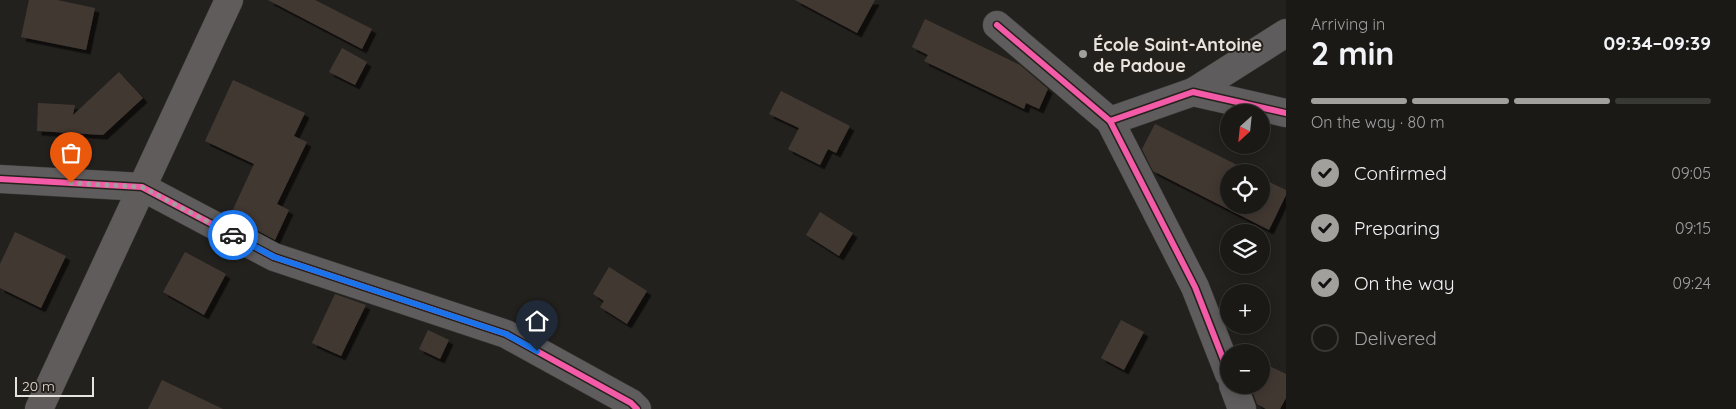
<!DOCTYPE html>
<html lang="en">
<head>
<meta charset="utf-8">
<style>
  body { margin:0; font-family:Quicksand,sans-serif; background:#272623; color:#f1f3f6; height:100vh; display:flex; flex-direction:column; font-size:19px; white-space:nowrap }
  * { box-sizing:border-box; margin:0 }
  p { font-size:16px; color:#9fa0a1 }
  .icon { flex:none; width:28px; height:28px; fill:none; stroke:currentColor; stroke-width:2; stroke-linecap:round; stroke-linejoin:round }
  .map { position:relative; flex:1; overflow:hidden }
  .details { display:flex; flex-direction:column; background:#1a1916; width:450px }
  .details>* { flex:none }
  .needle { width:32px; rotate:207deg }
  .controls { position:absolute; left:1220px; top:104px; display:grid; gap:10px }
  .controls a { display:grid; place-items:center; width:50px; height:50px; border-radius:50%; background:#1a1916; box-shadow:0 2px 12px #0003,0 0 0 1px #383835; font-size:25px }
  .scale { position:absolute; left:15px; bottom:12px; width:79px; box-sizing:border-box; padding-left:5px; border:2px solid #e7e4e0; border-top:0; font-size:14px; line-height:18px; white-space:nowrap; color:#e7e4e0; -webkit-text-stroke:4px #26211b; paint-order:stroke }
  .pin { position:absolute; display:grid; place-items:center; width:42px; height:42px; color:#fff; margin:-51px -21px; border-radius:50% 50% 50% 0; rotate:-45deg; box-shadow:0 0 5px #0007 }
  .pin .icon { rotate:45deg }
  .courier { position:absolute; display:grid; place-items:center; width:50px; height:50px; margin:-25px; border:4px solid #1a73e8; border-radius:50%; background:#fff; color:#222; box-shadow:0 1px 6px #0007 }
  .headline em { font-style:normal; font-weight:800 }
  .headline div { display:flex; flex-direction:column-reverse }
  .headline { display:flex; align-items:center; justify-content:space-between; height:85px; padding:0 25px }
  h1 { font-size:32px; font-weight:800; line-height:38px }
  .bar { display:grid; grid-template-columns:repeat(4,1fr); gap:8px 5px; align-content:center; height:60px; padding:0 25px }
  .bar i { height:6px; border-radius:4px; background:#383835 }
  .bar .active { background:#a2a09c }
  .bar p { grid-column:span 4 }
  ol { padding:0 25px; list-style:none }
  li { display:flex; align-items:center; gap:15px; height:55px }
  li p { margin-inline-start:auto }
  li .icon { padding:5px; border-radius:50%; background:#a2a09c; color:#111; stroke-width:4 }
  li:last-child { color:#9fa0a1 }
  li i { width:28px; height:28px; border:2px solid #383835; border-radius:50% }
  main { display:flex; flex:1; min-height:0 }
  .map>svg:first-child { display:block }
</style>
</head>
<body>
<main>
<div class="map">
<svg width="1286" height="409" viewBox="0 0 1286 409">
  <defs>
    <filter id="shadow"><feDropShadow dx="4.5" dy="4.5" stdDeviation="0" flood-color="#0009"/></filter>
  </defs>
  <rect width="100%" height="100%" fill="#23211e"/>
  <g fill="#433832" filter="url(#shadow)">
    <path d="M29 0H57L95 8 86 50 21 37Z"/>
    <path d="M268 0H315L372 29 362 49Z"/>
    <path d="M795 0H875L857 33Z"/>
    <path d="M925 19 1020 65 1048 89 1039 109 1026 103 1024 109 924 61 928 55 912 47Z"/>
    <path d="M342 48 367 62 355 85 329 72Z"/>
    <path d="M119 72 143 98 103 135 37 131 38 103 75 105 73 115Z"/>
    <path d="M233 80 305 113 294 136 307 142 277 204 289 210 275 240 230 216 254 164 205 141Z"/>
    <path d="M781 91 850 126 836 153 828 149 820 165 788 149 799 128 769 114Z"/>
    <path d="M1155 124 1251 172H1229V205H1261V178L1286 190V195L1269 230 1153 171 1142 149Z"/>
    <path d="M820 212 853 233 839 256 806 235Z"/>
    <path d="M15 232 66 256 41 308 0 288V264Z"/>
    <path d="M185 252 226 274 204 315 163 292Z"/>
    <path d="M609 267 647 291 627 324 600 307 604 301 593 294Z"/>
    <path d="M335 294 366 305 341 356 312 343Z"/>
    <path d="M1121 320 1144 332 1124 370 1101 358Z"/>
    <path d="M428 330 449 340 440 359 419 349Z"/>
    <path d="M1261 362 1286 374V398L1280 409H1266L1257 404 1250 385H1261Z"/>
    <path d="M162 380 223 409H148Z"/>
  </g>
  <g fill="none" stroke-linecap="round" stroke-linejoin="round">
    <defs>
      <g id="street">
        <path d="M997 25 1110 121 1195 287 1229 374"/>
        <path d="M1193 92 1286 33"/>
        <path d="M1110 121 1193 92 1286 113"/>
        <path d="M0 179 142 187 274 257 506 334 631 403 637 409"/>
        <path d="M1233 385 1242 409"/>
      </g>
      <path id="primary" d="M39 409 229 0"/>
    </defs>
    <use href="#street" stroke="#3e3c3a" stroke-width="29"/>
    <use href="#primary" stroke="#3e3c3a" stroke-width="29"/>
    <use href="#street" stroke="#5e5c5c" stroke-width="28"/>
    <use href="#primary" stroke="#5f5c5b" stroke-width="28"/>
    <defs>
      <g id="cycleway">
        <path d="M997 25 1110 121 1195 287 1229 374"/>
        <path d="M1110 121 1193 92 1286 113"/>
        <path d="M0 179 142 187 274 257 506 334 631 403 637 409"/>
      </g>
    </defs>
    <use href="#cycleway" stroke="#26211b" stroke-width="9"/>
    <use href="#cycleway" stroke="#f35aa7" stroke-width="6"/>
  </g>
  <g fill="none" stroke-linecap="round" stroke-linejoin="round">
    <path stroke="#a2a09c" stroke-width="5" stroke-dasharray="0 9" d="M71 183 142 187 233 235"/>
    <path stroke="#1a73e8" stroke-width="6" d="M233 235 274 257 506 334 537 351"/>
  </g>
  <circle fill="#a2a09c" stroke="#26211b" stroke-width="2" cx="1083" cy="54" r="5"/>
  <g text-anchor="middle" dominant-baseline="central" stroke-width="4" stroke-linejoin="round" paint-order="stroke">
    <g font-size="18" font-weight="bold" fill="#e7e4e0" stroke="#26211b" text-anchor="start">
      <text x="1093" y="44">École Saint-Antoine<tspan x="1093" dy="21">de Padoue</tspan></text>
    </g>
  </g>
</svg>
<div class="controls">
<a><svg class="needle" viewBox="-14 -14 28 28"><path d="M0-13l5 13h-10z" fill="#e53935"/><path d="M0 13l5-13h-10z" fill="#9fa0a1"/></svg></a>
<a><svg class="icon" aria-label="locate" viewBox="0 0 24 24"><circle cx="12" cy="12" r="6"/><path d="M12 2v4M12 18v4M2 12h4M18 12h4"/></svg></a>
<a><svg class="icon" aria-label="layers" viewBox="0 0 24 24"><path d="M12 4l9 5-9 5-9-5zM3 14l9 5 9-5"/></svg></a>
<a>+</a>
<a>−</a>
</div>
<div class="scale">20 m</div>
<div class="pin" style="left:71px;top:183px;background:#ea580c"><svg class="icon" aria-label="bag" viewBox="0 0 24 24"><path d="M5 8h14l-1 12H6zM9 8a3 3 0 0 1 6 0"/></svg></div>
<div class="pin" style="left:537px;top:351px;background:#1f2937"><svg class="icon" aria-label="home" viewBox="0 0 24 24"><path d="M3 11l9-7 9 7M6 9v11h12V9"/></svg></div>
<div class="courier" style="left:233px;top:235px"><svg class="icon" aria-label="car" viewBox="0 0 24 24"><path d="M5 17H2v-5l4-1 3-4h7l3 4 3 1v5h-3M9 17h6M6 11h13"/><circle cx="7" cy="17" r="2"/><circle cx="17" cy="17" r="2"/></svg></div>
</div>
<section class="details">
<div class="headline"><div><h1>2 min</h1><p>Arriving in</p></div><em>09:34–09:39</em></div>
<div class="bar"><i class="active"></i><i class="active"></i><i class="active"></i><i></i><p>On the way · 80 m</p></div>
<ol>
<li><svg class="icon" aria-label="check" viewBox="0 0 24 24"><path d="M5 12l5 5 9-10"/></svg>Confirmed<p>09:05</p></li>
<li><svg class="icon" aria-label="check" viewBox="0 0 24 24"><path d="M5 12l5 5 9-10"/></svg>Preparing<p>09:15</p></li>
<li><svg class="icon" aria-label="check" viewBox="0 0 24 24"><path d="M5 12l5 5 9-10"/></svg>On the way<p>09:24</p></li>
<li><i></i>Delivered</li>
</ol>
</section>
</main>
</body>
</html>
